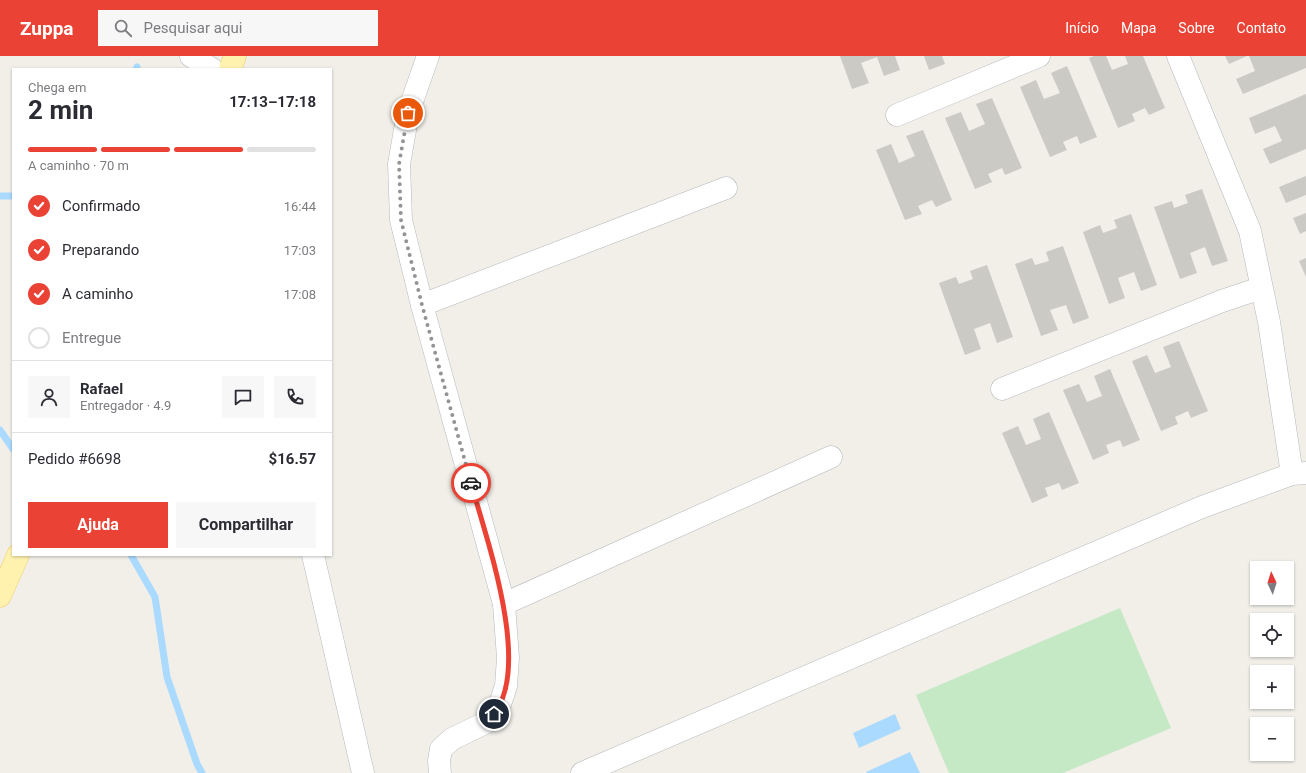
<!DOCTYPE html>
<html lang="pt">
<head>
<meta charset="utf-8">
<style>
  body { margin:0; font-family:Roboto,sans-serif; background:#f7f7f7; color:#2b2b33; height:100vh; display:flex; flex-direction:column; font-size:15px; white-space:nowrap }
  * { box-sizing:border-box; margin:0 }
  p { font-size:13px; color:#7c7c81 }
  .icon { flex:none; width:22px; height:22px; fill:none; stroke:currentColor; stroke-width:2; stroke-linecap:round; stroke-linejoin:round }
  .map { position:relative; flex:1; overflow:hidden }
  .panel { position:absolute; left:12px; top:12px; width:320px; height:488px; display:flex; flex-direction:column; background:#fff; border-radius:0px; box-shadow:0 1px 3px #0004 }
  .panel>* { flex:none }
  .needle { width:26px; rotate:356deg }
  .tools { position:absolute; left:1250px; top:505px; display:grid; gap:8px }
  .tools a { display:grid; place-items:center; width:44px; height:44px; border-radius:0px; background:#fff; box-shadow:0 1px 3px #0004; font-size:20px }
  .pin { position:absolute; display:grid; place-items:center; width:34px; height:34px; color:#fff; margin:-17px; border:2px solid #fff; border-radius:50%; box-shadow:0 1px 4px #0007 }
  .courier { position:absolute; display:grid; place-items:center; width:40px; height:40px; margin:-20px; border:3px solid #ea4335; border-radius:50%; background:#fff; color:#222; box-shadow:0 1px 5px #0007 }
  .head em { font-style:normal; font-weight:700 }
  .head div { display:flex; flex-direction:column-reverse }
  .head { display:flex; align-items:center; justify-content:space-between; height:68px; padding:0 16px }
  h1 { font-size:26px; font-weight:700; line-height:30px }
  .bar { display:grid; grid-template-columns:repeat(4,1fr); gap:6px 4px; align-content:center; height:48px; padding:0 16px }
  .bar i { height:5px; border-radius:3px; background:#e1e1e2 }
  .bar .selected { background:#ea4335 }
  .bar p { grid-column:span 4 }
  .line { display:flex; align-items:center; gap:10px; padding:0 16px; border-top:1px solid #e1e1e2 }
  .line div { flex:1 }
  .round { display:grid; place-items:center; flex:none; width:42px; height:42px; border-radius:0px; background:#f7f7f7 }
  ol { padding:0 16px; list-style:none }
  li { display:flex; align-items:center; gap:12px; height:44px }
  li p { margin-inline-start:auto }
  li .icon { padding:4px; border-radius:50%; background:#ea4335; color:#fff; stroke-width:4 }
  li:last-child { color:#7c7c81 }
  li i { width:22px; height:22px; border:2px solid #e1e1e2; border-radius:50% }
  .button { display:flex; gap:8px; margin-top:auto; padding:8px 16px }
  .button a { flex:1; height:46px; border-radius:0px; background:#ea4335; color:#fff; font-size:16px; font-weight:700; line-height:46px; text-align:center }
  .button a+a { background:#f7f7f7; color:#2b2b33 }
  header { display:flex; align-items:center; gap:24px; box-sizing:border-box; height:56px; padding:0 20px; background:#ea4335; color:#fff }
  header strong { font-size:19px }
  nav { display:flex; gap:22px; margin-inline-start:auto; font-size:14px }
  .search { width:280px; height:36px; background:#f7f7f7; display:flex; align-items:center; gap:10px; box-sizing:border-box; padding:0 14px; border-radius:0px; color:#7c7c81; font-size:15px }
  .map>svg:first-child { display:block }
</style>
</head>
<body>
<header>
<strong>Zuppa</strong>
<div class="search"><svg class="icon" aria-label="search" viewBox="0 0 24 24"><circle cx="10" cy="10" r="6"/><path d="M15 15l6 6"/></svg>Pesquisar aqui</div>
<nav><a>Início</a><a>Mapa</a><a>Sobre</a><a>Contato</a></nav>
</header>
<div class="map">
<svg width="1306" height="717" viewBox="0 0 1306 717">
  <rect width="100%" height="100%" fill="#f1efe8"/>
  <path fill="#c5e8c5" d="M1120 552 1171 672 1063 717H949L916 639Z"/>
  <g fill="#aadaff">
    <path d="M895 658 901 673 859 692 853 677Z"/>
    <path d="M910 696 920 717H867L866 716Z"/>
  </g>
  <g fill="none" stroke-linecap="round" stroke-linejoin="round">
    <g stroke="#aadaff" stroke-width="7">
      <path d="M136 13 137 11"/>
      <path d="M0 140H13"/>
      <path d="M0 374 13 393"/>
      <path d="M131 499 155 541 167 621 197 708 202 717"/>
    </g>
  </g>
  <g fill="#cccac5">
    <path d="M840 0H895L900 14 884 20 877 1 861 7 869 27 852 33Z"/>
    <path d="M924 0H942L945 8 929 14Z"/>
    <path d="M1094 0H1106L1112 14 1128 8 1125 0H1143L1165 52 1149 59 1145 52 1132 58 1135 65 1118 72 1089 2Z"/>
    <path d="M1225 0H1247L1229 8Z"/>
    <path d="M1249 0H1306V12L1243 38 1236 23 1255 15Z"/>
    <path d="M1067 10 1097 81 1080 88 1077 80 1063 86 1067 94 1050 101 1020 31 1036 24 1044 43 1060 37 1051 17Z"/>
    <path d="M1306 38V93L1270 108 1263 93 1282 85 1275 70 1255 78 1249 62Z"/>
    <path d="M992 42 1022 112 1005 119 1002 112 988 118 992 126 975 133 945 62 961 56 969 75 985 68 976 48Z"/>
    <path d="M923 74 952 144 936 151 932 144 918 150 922 158 905 164 876 94 891 88 899 107 915 100 906 80Z"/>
    <path d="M1306 120V139L1286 147 1279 131Z"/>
    <path d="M1202 133 1228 205 1212 210 1205 191 1190 197 1197 217 1180 223 1154 151 1172 145 1174 152 1188 147 1185 139Z"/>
    <path d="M1306 157V175L1300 178 1293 162Z"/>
    <path d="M1131 158 1157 229 1141 235 1134 216 1118 222 1125 242 1109 248 1083 176 1100 169 1103 177 1117 172 1114 164Z"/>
    <path d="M1063 190 1089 262 1073 268 1066 249 1050 254 1058 274 1041 280 1015 208 1032 202 1035 209 1049 205 1046 196Z"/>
    <path d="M1306 202V221L1299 205Z"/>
    <path d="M987 209 1013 281 997 287 990 267 974 273 981 293 965 299 939 227 956 221 959 228 973 223 970 215Z"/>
    <path d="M1179 285 1208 355 1191 362 1188 355 1175 361 1178 368 1161 375 1132 305 1147 299 1155 317 1171 311 1163 291Z"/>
    <path d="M1110 313 1140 384 1123 391 1120 384 1106 389 1109 397 1093 404 1063 334 1079 328 1087 346 1102 340 1094 320Z"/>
    <path d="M1049 356 1079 427 1062 434 1059 427 1045 432 1048 440 1032 447 1002 377 1018 370 1026 389 1041 383 1033 363Z"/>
  </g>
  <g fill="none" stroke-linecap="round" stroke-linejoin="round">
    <defs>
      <g id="minor">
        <path d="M191 0 212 13"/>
        <path d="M428 0 408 57 399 108 401 164 422 249 504 548 508 602 506 630 499 651 489 665 452 683 441 693 439 705 440 717"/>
        <path d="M1178 0 1250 175 1269 266 1292 418"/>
        <path d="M897 59 1039 0"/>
        <path d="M422 249 726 132"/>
        <path d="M1002 333 1222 245 1261 232"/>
        <path d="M313 499 363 717"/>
        <path d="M504 548 831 401"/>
        <path d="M582 717 1202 451 1292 418 1306 417"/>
      </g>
      <g id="major">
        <path d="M230 13 235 0"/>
        <path d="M0 540 18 499"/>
      </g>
    </defs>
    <use href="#minor" stroke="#b5b8bc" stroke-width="23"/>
    <use href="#major" stroke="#f2c960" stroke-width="23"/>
    <use href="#minor" stroke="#fff" stroke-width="22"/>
    <use href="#major" stroke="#fff2af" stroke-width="22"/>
  </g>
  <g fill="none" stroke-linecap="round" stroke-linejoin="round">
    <path stroke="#929495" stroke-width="4" stroke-dasharray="0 7.2" d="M408 57 399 108 401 164 422 249 471 427"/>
    <path stroke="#ea4335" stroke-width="5" d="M471 427C486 482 532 609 494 658"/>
  </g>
</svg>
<div class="tools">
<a><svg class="needle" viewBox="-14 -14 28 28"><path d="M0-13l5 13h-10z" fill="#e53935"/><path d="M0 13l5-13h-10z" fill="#7c7c81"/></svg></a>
<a><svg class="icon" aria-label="locate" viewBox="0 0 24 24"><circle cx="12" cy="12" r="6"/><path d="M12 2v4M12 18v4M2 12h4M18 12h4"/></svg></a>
<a>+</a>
<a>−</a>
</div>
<div class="pin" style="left:408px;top:57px;background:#ea580c"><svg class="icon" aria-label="bag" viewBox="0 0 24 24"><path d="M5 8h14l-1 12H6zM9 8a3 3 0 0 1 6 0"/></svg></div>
<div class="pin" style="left:494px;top:658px;background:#1f2937"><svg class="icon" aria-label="home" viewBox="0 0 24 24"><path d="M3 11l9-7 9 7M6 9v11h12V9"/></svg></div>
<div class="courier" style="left:471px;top:427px"><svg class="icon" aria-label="car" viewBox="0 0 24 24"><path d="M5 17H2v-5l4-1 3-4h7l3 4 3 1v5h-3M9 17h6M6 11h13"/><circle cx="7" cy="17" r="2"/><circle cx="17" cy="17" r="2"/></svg></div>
<section class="panel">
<div class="head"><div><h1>2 min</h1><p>Chega em</p></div><em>17:13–17:18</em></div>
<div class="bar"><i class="selected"></i><i class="selected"></i><i class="selected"></i><i></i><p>A caminho · 70 m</p></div>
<ol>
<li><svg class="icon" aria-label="check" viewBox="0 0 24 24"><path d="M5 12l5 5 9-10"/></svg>Confirmado<p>16:44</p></li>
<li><svg class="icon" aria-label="check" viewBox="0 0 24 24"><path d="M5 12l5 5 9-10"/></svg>Preparando<p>17:03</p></li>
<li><svg class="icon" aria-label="check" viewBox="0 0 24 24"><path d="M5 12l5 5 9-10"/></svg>A caminho<p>17:08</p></li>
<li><i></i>Entregue</li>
</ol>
<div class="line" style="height:72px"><a class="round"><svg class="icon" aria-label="person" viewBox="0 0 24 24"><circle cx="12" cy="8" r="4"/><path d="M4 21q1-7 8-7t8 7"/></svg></a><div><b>Rafael</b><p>Entregador · 4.9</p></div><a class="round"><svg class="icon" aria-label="chat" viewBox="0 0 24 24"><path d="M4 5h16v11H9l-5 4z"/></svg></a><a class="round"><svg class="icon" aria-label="phone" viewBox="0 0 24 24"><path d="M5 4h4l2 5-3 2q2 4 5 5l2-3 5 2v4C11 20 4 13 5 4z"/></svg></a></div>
<div class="line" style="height:52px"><div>Pedido #6698</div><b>$16.57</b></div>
<div class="button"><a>Ajuda</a><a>Compartilhar</a></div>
</section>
</div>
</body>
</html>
